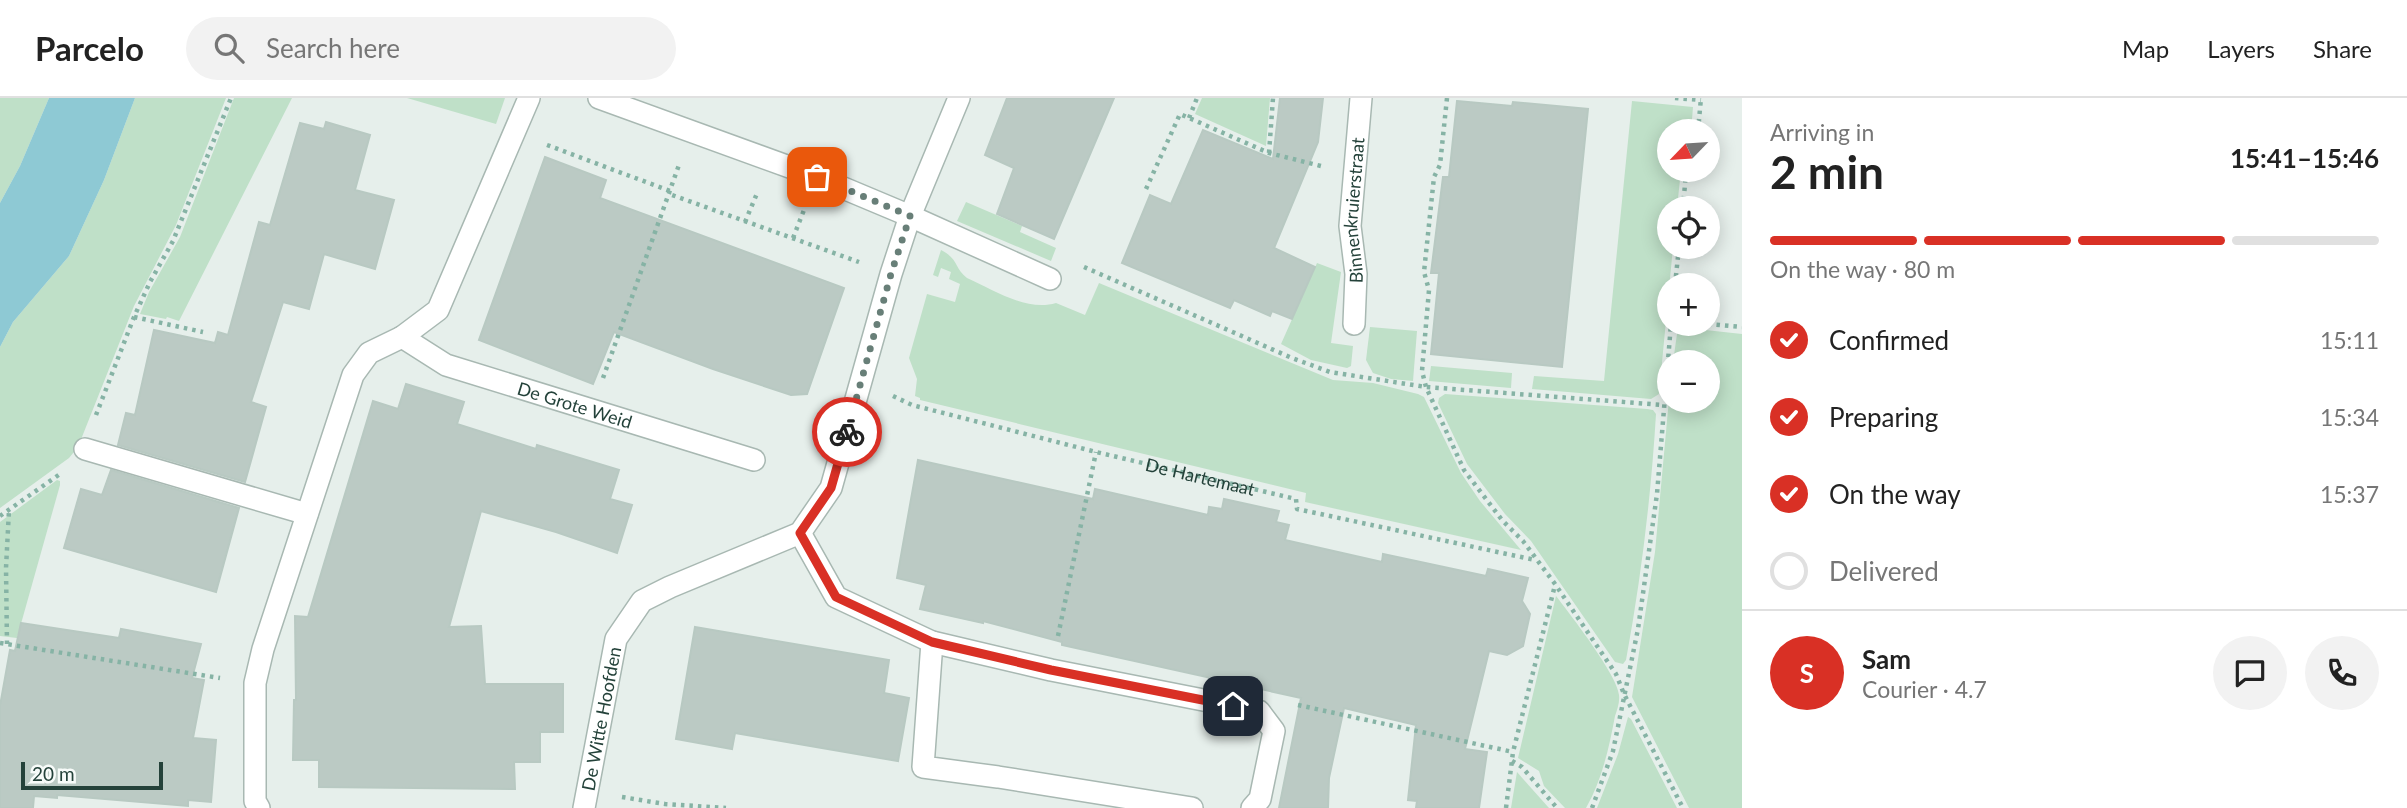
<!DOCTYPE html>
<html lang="en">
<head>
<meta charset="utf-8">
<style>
  body { margin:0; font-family:Lato,sans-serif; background:#f2f2f2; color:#222; height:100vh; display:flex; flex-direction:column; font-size:26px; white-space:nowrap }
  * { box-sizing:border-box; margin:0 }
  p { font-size:23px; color:#767676 }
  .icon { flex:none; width:38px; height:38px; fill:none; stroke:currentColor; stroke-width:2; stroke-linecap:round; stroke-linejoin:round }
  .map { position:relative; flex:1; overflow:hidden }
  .side { display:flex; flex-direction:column; background:#fff; width:665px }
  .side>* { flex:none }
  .needle { width:46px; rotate:245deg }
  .fabs { position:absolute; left:1657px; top:21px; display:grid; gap:14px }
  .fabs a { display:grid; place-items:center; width:63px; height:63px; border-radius:50%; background:#fff; box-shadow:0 4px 18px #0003; font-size:35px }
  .scale { position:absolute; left:21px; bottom:18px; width:142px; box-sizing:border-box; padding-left:7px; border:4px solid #24423a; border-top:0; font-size:19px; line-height:24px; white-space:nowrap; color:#24423a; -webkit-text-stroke:5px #f7fbf9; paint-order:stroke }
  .pin { position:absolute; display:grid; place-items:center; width:60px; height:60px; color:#fff; margin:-30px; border-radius:14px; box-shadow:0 4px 10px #0006 }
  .courier { position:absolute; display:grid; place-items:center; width:70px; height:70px; margin:-35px; border:5px solid #d93025; border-radius:50%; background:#fff; color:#222; box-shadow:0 2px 9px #0007 }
  .summary em { font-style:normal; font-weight:700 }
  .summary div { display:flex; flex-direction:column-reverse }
  .summary { display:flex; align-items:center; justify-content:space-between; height:119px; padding:0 28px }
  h1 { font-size:46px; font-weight:700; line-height:52px }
  .bar { display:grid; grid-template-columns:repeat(4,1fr); gap:10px 7px; align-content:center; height:84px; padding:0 28px }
  .bar i { height:9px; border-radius:5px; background:#e0e0e0 }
  .bar .on { background:#d93025 }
  .bar p { grid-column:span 4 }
  .line { display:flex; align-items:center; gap:18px; padding:0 28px; border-top:2px solid #e0e0e0 }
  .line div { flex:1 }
  .round { display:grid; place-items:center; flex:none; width:74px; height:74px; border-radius:37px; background:#f2f2f2 }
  ol { padding:0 28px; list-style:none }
  li { display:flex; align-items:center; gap:21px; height:77px }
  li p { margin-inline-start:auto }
  li .icon { padding:7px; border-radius:50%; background:#d93025; color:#fff; stroke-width:4 }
  li:last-child { color:#767676 }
  li i { width:38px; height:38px; border:4px solid #e0e0e0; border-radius:50% }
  header { display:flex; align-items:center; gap:42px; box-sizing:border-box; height:98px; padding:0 35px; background:#fff; border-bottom:2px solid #e0e0e0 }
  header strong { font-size:33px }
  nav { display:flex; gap:38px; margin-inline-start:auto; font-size:24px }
  .search { width:490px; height:63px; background:#f2f2f2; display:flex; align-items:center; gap:18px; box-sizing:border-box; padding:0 24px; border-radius:38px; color:#767676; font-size:26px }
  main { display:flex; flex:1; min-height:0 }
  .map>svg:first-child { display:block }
</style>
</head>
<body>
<header>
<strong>Parcelo</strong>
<div class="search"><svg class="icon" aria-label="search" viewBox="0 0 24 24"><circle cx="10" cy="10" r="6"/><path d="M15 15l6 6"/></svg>Search here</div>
<nav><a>Map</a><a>Layers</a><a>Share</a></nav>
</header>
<main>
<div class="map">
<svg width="1742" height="710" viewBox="0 0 1742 710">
  <rect width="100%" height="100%" fill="#e6efeb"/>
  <g fill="#bfe0c8">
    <path d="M0 0H49L20 68 0 105Z"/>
    <path d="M135 0H226L176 127 134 208 78 349 69 360 0 410V249L13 224 69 158 104 82Z"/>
    <path d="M234 0H292L179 223 167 219 166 221 140 216 149 194 180 139Z"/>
    <path d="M407 0H505L496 26Z"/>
    <path d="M1202 0H1270L1266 48 1195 16Z"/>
    <path d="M1632 3 1693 9 1691 33H1670V72H1681L1677 110H1670V149H1673L1659 296 1651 301 1532 291 1534 278 1604 283Z"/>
    <path d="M966 104 1022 128 1020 134 1056 150 1051 163 957 123Z"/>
    <path d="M941 152C959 161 954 170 967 180 994 192 1027 214 1056 205L1085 217 1099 185 1333 282 1373 285 1418 296 1424 299 1461 375 1480 403 1521 452 1305 404 1306 395 920 302V300L915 298 917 281 909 260 927 196 955 204 960 186 949 181 951 174 941 170 938 179 933 177Z"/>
    <path d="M1317 165 1341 174 1331 245 1353 248 1351 268 1347 270 1311 262 1281 246Z"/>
    <path d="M1370 229 1417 233 1413 283 1391 281 1373 275 1366 262Z"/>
    <path d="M1678 229 1742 236V710H1689L1632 599 1655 454 1669 301 1670 303H1708V264H1673Z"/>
    <path d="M1431 268 1512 275 1511 290 1429 283Z"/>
    <path d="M1445 296 1647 311 1653 312 1656 316C1651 399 1641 481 1626 562L1623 566 1615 564 1531 443 1505 416 1467 366 1438 305 1439 300Z"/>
    <path d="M57 382 60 383V387L17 540 0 538V424Z"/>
    <path d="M1556 498C1570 516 1618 578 1619 597 1620 604 1617 612 1615 618 1609 650 1602 682 1586 710H1565L1544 688 1539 673 1518 660Z"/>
    <path d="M1628 619 1631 621 1677 710H1597L1618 656Z"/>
    <path d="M1517 674 1549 710H1511Z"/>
  </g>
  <path fill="#8ec9d4" d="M49 0H135L104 82 69 158 13 224 0 249V105L20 68Z"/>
  <g fill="#bbcac4" stroke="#b8c9c2" stroke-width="2">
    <path d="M1007 0H1114L1054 141 997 116 1014 70 985 57Z"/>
    <path d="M1280 0H1323L1318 44 1274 150 1315 169 1292 221 1272 213 1270 218 1234 202 1230 210 1122 165 1150 97 1171 106 1203 32 1273 61Z"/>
    <path d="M1457 3 1512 8 1513 4 1588 11 1562 269 1431 256 1439 175H1431L1443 79H1449Z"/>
    <path d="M326 24 370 37 355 92 394 102 375 171 324 156 309 211 283 204 251 304 266 309 245 384 118 347 126 315 135 317 154 232 215 245 218 234 228 237 259 124 270 127 300 25 324 31Z"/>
    <path d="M545 59 606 82 600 100 844 190 807 296 791 297 713 271 614 234 593 286 479 242Z"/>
    <path d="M406 286 464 304 457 326 536 351 537 347 619 372 610 401 632 407 617 455 556 434 481 413 449 529 481 528 485 586H563V634H540V664H514L515 691 319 689V662H293L294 602H296L295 518 308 519 373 303 398 311Z"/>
    <path d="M918 362 1093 401 1095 391 1208 417 1209 409 1222 411 1224 401 1279 413 1276 424 1289 427 1285 442 1382 464 1383 456 1486 478 1488 471 1528 480 1522 503 1530 516 1523 548 1507 557 1489 553 1465 651 1487 654 1479 710H1416L1417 703 1408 702 1416 627 1344 610 1329 680 1328 710H1279L1301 600 1062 547V544L983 523V525L920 511 926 487 897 480Z"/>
    <path d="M111 372 239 410 216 494 64 450 81 391 102 397Z"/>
    <path d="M21 525 119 540 121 531 201 546 192 580 204 582 193 640 216 642 211 704 188 702V708L57 697V700L34 698 33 710H0V608L10 552 15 553Z"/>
    <path d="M695 529 889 562 884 595 909 600 898 663 735 635 732 651 676 641Z"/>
  </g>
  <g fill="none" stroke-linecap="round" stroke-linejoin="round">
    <defs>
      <path id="pedestrian" d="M85 351 307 416"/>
      <g id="minor">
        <path d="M599 0 817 79 910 118 1050 181"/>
        <path id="s2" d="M1354 226 1356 176 1350 128 1361 0"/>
        <path id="s3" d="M402 239 446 267 754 362"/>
        <path d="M800 435 836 499 932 544 1051 572 1259 613 1274 633 1260 701 1252 710"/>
        <path d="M932 544 923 669 998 679 1192 710"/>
        <path d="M259 710 255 703V585L263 551 353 277 369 255 402 239 438 212 529 0"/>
        <path id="s4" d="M584 710 616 541 642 503 670 489 800 435 831 390 891 176 910 118 959 0"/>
      </g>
    </defs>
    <use href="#pedestrian" stroke="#a8b8b2" stroke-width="24"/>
    <use href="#minor" stroke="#a8b8b2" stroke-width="24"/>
    <g stroke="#86b3a5" stroke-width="4.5" stroke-dasharray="3.5 5" stroke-linecap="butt">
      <path d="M1447 0 1440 67 1434 79 1424 174 1429 192 1422 273 1426 289 1464 372 1502 422 1523 443 1555 486 1616 576 1624 596 1683 710"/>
      <path d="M1675 0 1701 2"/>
      <path d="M1189 20 1197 0"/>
      <path d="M1698 33 1701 0"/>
      <path d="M547 47 670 93 672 97 859 164"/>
      <path d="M1269 55 1273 0"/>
      <path d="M1146 91 1180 16 1269 55 1321 68"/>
      <path d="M1683 110 1686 74H1695V72"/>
      <path d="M745 124 758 93"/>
      <path d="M793 140 804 112"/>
      <path d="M1084 169 1292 260 1330 274 1426 289 1663 307"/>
      <path d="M1675 187 1679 149"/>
      <path d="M134 219 203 234"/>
      <path d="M1708 226 1742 229"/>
      <path d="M603 280 679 67"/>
      <path id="s1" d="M893 298 912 307 1096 354 1296 401 1297 411 1535 462"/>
      <path d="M96 317 134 219 150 184 173 143 231 0"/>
      <path d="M0 418 60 376"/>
      <path d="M1058 538 1096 354"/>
      <path d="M0 545 220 580"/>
      <path d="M7 546 6 470 9 412"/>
      <path d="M1298 607 1513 654"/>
      <path d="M1512 663 1522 669 1557 710"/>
      <path d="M622 699 665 706 726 710"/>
      <path d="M1506 710 1513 654 1555 487"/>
      <path d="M1592 710 1613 653 1638 531 1657 396 1671 226"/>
    </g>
    <use href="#pedestrian" stroke="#fff" stroke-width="21"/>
    <use href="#minor" stroke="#fff" stroke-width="21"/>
  </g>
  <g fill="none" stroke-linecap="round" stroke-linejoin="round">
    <path stroke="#687f78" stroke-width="7" stroke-dasharray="0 12.6" d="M817 79 910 118 891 176 847 334"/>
    <path stroke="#d93025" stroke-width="9" d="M847 334 831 390 800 435 836 499 932 544 1051 572 1233 608"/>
  </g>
  <g text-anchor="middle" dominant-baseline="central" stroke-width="6" stroke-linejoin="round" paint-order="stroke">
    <g font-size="18" fill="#24423a" stroke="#f7fbf9">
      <text stroke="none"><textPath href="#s2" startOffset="114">Binnenkruierstraat</textPath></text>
      <text stroke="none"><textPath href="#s3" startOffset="187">De Grote Weid</textPath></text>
      <text stroke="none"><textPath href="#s1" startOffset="318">De Hartemaat</textPath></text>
      <text stroke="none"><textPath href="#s4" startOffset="91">De Witte Hoofden</textPath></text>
    </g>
  </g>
</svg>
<div class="fabs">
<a><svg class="needle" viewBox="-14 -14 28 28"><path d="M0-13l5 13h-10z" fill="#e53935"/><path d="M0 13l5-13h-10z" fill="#767676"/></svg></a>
<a><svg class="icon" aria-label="locate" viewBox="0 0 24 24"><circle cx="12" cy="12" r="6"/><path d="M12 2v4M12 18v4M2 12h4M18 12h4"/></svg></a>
<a>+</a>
<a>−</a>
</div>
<div class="scale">20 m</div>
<div class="pin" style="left:817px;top:79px;background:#ea580c"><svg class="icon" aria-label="bag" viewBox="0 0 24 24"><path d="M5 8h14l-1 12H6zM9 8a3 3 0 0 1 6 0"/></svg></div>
<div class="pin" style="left:1233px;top:608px;background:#1f2937"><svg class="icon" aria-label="home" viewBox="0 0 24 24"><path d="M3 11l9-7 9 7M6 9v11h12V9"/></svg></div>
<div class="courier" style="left:847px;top:334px"><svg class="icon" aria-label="bike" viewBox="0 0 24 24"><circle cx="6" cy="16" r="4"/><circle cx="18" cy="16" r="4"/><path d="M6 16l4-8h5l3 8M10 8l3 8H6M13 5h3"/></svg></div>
</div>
<section class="side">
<div class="summary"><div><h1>2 min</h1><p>Arriving in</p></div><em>15:41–15:46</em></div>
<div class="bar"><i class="on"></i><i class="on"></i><i class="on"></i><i></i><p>On the way · 80 m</p></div>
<ol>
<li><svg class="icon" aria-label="check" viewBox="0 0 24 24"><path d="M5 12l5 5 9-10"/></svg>Confirmed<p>15:11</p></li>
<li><svg class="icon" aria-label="check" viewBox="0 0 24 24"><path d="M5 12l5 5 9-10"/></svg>Preparing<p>15:34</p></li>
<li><svg class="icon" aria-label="check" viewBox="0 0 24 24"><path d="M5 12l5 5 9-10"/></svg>On the way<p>15:37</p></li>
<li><i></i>Delivered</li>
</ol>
<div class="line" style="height:126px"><b class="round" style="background:#d93025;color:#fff">S</b><div><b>Sam</b><p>Courier · 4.7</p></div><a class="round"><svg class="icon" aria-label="chat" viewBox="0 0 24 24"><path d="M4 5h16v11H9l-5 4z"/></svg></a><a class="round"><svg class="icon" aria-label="phone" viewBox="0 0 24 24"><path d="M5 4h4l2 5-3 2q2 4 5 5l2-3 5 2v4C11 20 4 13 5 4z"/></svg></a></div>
</section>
</main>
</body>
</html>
